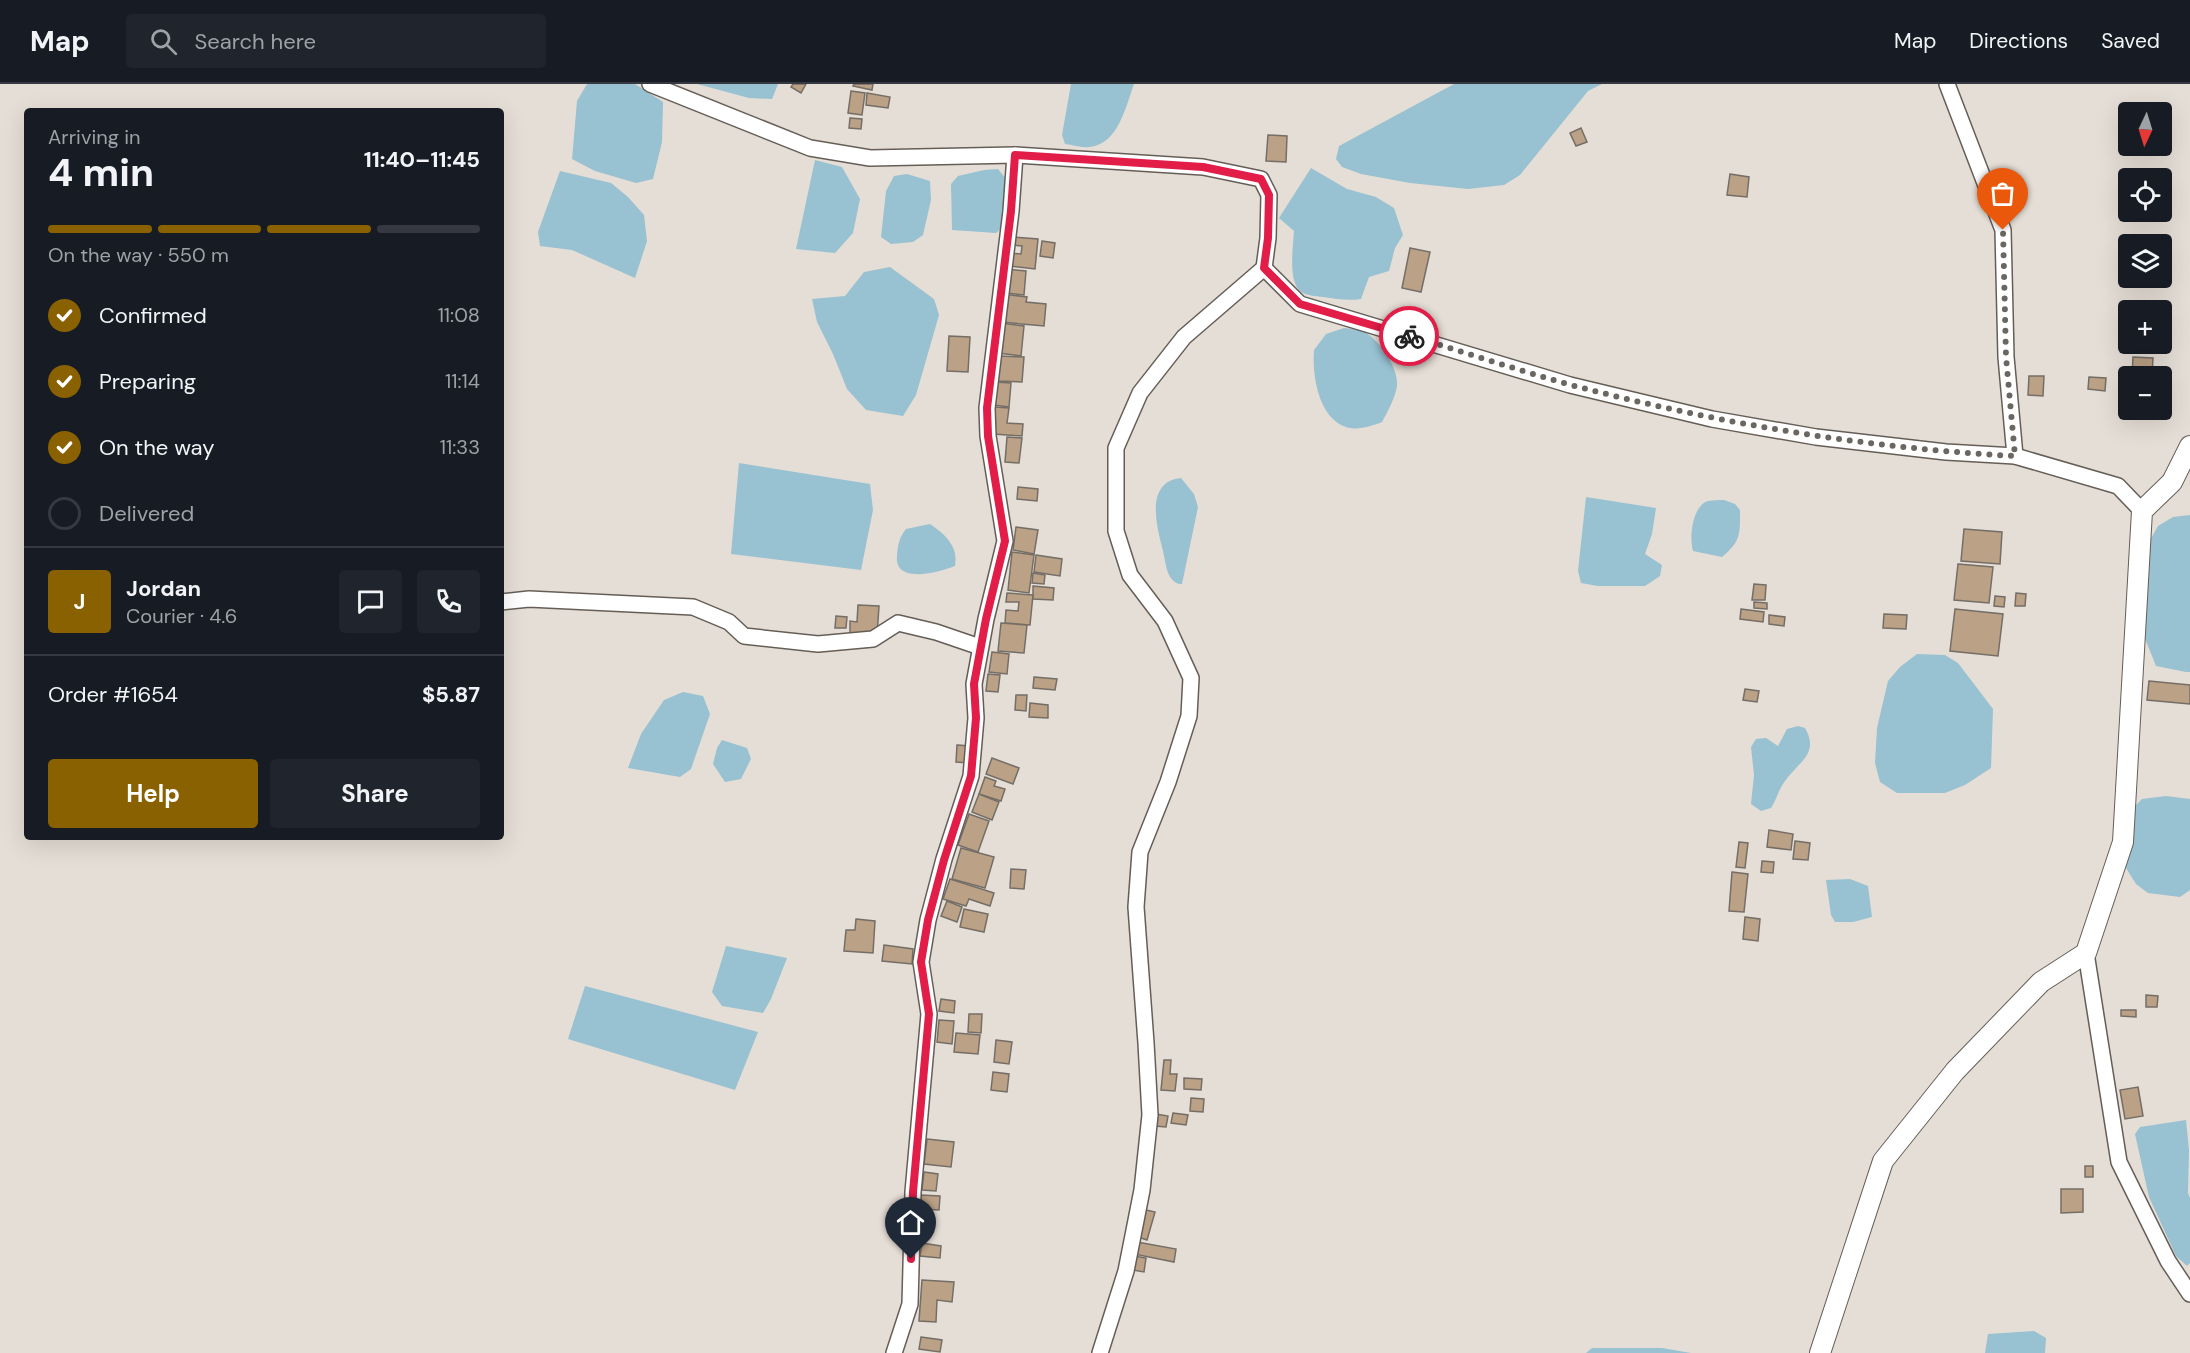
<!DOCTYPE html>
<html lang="en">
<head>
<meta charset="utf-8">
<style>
  body { margin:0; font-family:"DM Sans",sans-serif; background:#20242c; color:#f1f3f6; height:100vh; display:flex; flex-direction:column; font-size:22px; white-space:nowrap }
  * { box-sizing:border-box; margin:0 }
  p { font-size:20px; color:#9ea1a6 }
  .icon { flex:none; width:33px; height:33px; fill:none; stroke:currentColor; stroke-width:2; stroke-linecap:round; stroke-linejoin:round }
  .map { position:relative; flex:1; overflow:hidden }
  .drawer { position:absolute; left:24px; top:24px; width:480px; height:732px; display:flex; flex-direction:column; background:#171b24; border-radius:6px; box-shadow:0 6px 24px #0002 }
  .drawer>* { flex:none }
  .needle { width:39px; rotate:184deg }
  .fabs { position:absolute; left:2118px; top:18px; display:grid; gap:12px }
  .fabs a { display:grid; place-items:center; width:54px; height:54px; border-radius:6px; background:#171b24; box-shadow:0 6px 24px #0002; font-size:30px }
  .pin { position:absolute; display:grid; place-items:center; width:51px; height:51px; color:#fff; margin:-62px -26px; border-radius:50% 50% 50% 0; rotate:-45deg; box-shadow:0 0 6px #0007 }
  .pin .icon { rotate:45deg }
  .courier { position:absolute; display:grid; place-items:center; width:60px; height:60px; margin:-30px; border:4px solid #e11d48; border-radius:50%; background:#fff; color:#222; box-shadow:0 2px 8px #0007 }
  .summary em { font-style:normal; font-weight:700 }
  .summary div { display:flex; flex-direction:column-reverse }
  .summary { display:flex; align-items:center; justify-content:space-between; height:102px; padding:0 24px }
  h1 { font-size:39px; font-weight:700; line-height:45px }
  .bar { display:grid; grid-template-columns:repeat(4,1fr); gap:9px 6px; align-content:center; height:72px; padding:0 24px }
  .bar i { height:8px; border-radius:4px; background:#363941 }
  .bar .current { background:#896100 }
  .bar p { grid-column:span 4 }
  .line { display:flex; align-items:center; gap:15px; padding:0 24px; border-top:2px solid #363941 }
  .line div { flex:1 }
  .round { display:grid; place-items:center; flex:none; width:63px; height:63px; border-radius:6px; background:#20242c }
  ol { padding:0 24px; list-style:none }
  li { display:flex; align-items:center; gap:18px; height:66px }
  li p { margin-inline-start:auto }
  li .icon { padding:6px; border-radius:50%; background:#896100; color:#fff; stroke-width:4 }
  li:last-child { color:#9ea1a6 }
  li i { width:33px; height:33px; border:3px solid #363941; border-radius:50% }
  .action { display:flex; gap:12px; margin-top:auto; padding:12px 24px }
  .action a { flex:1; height:69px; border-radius:6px; background:#896100; color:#fff; font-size:24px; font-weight:700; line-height:69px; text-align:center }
  .action a+a { background:#20242c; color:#f1f3f6 }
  header { display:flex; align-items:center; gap:36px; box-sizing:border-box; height:84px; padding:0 30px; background:#171b24; border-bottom:2px solid #363941 }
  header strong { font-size:28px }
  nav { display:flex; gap:33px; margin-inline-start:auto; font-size:21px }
  .search { width:420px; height:54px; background:#20242c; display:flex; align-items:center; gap:15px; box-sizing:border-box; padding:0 21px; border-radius:6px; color:#9ea1a6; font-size:22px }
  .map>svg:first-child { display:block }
</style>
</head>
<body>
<header>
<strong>Map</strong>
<div class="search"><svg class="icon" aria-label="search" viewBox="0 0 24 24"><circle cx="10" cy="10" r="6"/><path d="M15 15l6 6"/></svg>Search here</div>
<nav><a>Map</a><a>Directions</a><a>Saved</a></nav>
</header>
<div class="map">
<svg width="2190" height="1269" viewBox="0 0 2190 1269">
  <rect width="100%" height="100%" fill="#e5ded6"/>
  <g fill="#98c1d1">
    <path d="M587 0H635L663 18 662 58 653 95 636 99 595 87 572 75 577 17Z"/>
    <path d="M697 0H778L772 15 749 14Z"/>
    <path d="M1071 0H1134C1126 22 1118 61 1089 63 1082 64 1073 61 1065 60L1062 51Z"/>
    <path d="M1454 0H1602L1588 7 1520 91 1504 101 1468 105 1410 99 1361 90 1342 83 1336 75 1339 62Z"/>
    <path d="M815 76 842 83 860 115 853 149 835 169 796 165Z"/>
    <path d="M1311 84 1347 105 1376 113 1394 124 1403 151 1395 164 1389 187 1369 193 1361 215C1348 217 1337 215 1323 213 1316 212 1306 212 1300 207 1288 196 1293 163 1294 147L1279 134Z"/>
    <path d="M998 85 1006 95V140L996 149 952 146 951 100 958 92 984 86Z"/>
    <path d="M560 87 611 99 628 113 644 131 647 157 635 194 572 166 540 162 538 148Z"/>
    <path d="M907 90 930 97 931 116 923 151 913 158 891 160 881 153 886 107 894 92Z"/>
    <path d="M890 183 934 215 939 231 916 311 903 332 866 326 847 305 833 270 817 238 812 215 845 212 864 188Z"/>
    <path d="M1344 244C1350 245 1358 245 1363 247 1379 255 1399 284 1397 302 1395 314 1388 327 1382 338 1372 342 1357 347 1346 343 1318 334 1312 290 1314 266L1326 250Z"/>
    <path d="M739 379 870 400 873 426 861 486 731 470Z"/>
    <path d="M1181 394 1194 410 1198 423 1182 500C1177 500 1174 498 1171 494 1166 488 1165 475 1163 467 1157 443 1144 398 1181 394Z"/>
    <path d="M1586 413 1656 424 1652 450 1645 470 1662 481 1660 492 1645 502H1598L1581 499 1578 487Z"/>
    <path d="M1724 416 1735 420 1740 426C1740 450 1741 457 1722 473L1693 467C1689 454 1692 422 1708 417 1713 416 1719 416 1724 416Z"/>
    <path d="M2190 431V588H2186L2156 582 2142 547 2149 458 2158 442 2173 433Z"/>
    <path d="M930 440C945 450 959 463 955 482 940 488 894 501 897 472 898 460 899 454 906 445Z"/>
    <path d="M1917 570 1945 571 1958 579 1993 625 1991 684 1965 701 1945 709H1897L1880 698 1875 679 1877 644 1888 597 1900 583Z"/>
    <path d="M683 608 703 612 710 630 691 685 680 693 628 684 641 650 664 616Z"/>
    <path d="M1798 642 1805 644C1820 670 1798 678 1785 697 1779 705 1776 716 1771 724L1761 727 1751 720 1754 691 1751 663 1756 655 1766 654 1778 662 1787 645Z"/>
    <path d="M722 656 747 664 751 675 741 695 725 698 713 680 717 664Z"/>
    <path d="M2166 712 2190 715V806L2180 813 2148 809 2136 800 2126 784 2136 721 2142 715Z"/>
    <path d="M1850 795 1868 802 1872 833 1853 838H1835L1831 831 1826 796Z"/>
    <path d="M726 862 787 874 771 915 763 929 722 922 712 908Z"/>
    <path d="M585 902 758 948 735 1006 568 955Z"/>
    <path d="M2186 1036 2189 1066 2188 1109 2190 1114V1179L2187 1182 2176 1172 2149 1113 2135 1050 2140 1043Z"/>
    <path d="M2034 1247 2046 1254 2045 1269H1985L1988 1250Z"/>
    <path d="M1592 1264H1662L1691 1269H1586Z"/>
  </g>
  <g fill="#bba185" stroke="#756e67" stroke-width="1.5">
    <path d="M793 0H806L801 9 791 3Z"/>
    <path d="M854 0H873L872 6 853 2Z"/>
    <path d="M851 7 865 9 862 31 848 29Z"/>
    <path d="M867 9 890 13 888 24 866 21Z"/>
    <path d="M850 34 862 35 861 45 849 44Z"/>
    <path d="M1581 44 1587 58 1576 62 1570 49Z"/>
    <path d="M1268 51 1287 52 1286 78 1266 77Z"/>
    <path d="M1730 90 1749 93 1747 113 1727 111Z"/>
    <path d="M1012 153 1038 155 1035 185 1010 182 1011 169 1021 170 1022 162 1012 161Z"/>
    <path d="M1042 157 1055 159 1053 174 1040 172Z"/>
    <path d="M1410 164 1430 168 1421 208 1402 204Z"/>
    <path d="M1007 185 1026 187 1024 211 1005 209Z"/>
    <path d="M1003 210 1027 213 1026 218 1046 220 1044 242 1001 238Z"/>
    <path d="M1001 239 1024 242 1021 272 998 269Z"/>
    <path d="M949 252 970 253 968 288 947 287Z"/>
    <path d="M999 272 1024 273 1022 298 997 297Z"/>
    <path d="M2133 273 2153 274 2152 292H2132Z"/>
    <path d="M2029 292H2044L2043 312 2028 311Z"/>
    <path d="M2089 293 2106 294 2105 307 2088 305Z"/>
    <path d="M996 298 1011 299 1009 323 994 321Z"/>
    <path d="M995 323 1009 324 1007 339 1023 340 1022 352 993 350Z"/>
    <path d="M1007 353 1022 354 1019 379 1005 378Z"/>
    <path d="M1018 403 1038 405 1037 417 1017 415Z"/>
    <path d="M1016 443 1038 446 1034 470 1013 466Z"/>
    <path d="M1964 445 2002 448 2000 480 1961 477Z"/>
    <path d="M1012 468 1034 471 1029 509 1008 506Z"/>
    <path d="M1036 471 1062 475 1060 492 1034 488Z"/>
    <path d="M1958 480 1993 483 1989 519 1954 516Z"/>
    <path d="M1033 489 1045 491 1044 500 1032 499Z"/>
    <path d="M1754 500 1766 501 1765 516H1752Z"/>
    <path d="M1033 502 1054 504 1053 516 1033 515Z"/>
    <path d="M1007 509 1033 511 1030 541 1005 539 1006 526 1018 527 1019 518H1006Z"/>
    <path d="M2016 509 2026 510 2025 522H2015Z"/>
    <path d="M1995 512 2005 513 2004 523 1994 522Z"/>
    <path d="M1754 518 1767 519V525L1754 524Z"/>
    <path d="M858 521 879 522 877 552 850 551V537L857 538Z"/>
    <path d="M1741 525 1764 528 1763 538 1740 535Z"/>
    <path d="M1955 525 2003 530 1998 572 1950 567Z"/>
    <path d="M1884 530 1907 531 1906 545 1883 544Z"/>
    <path d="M1769 531 1785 533 1784 542 1769 540Z"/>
    <path d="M836 532 847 533 846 544H835Z"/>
    <path d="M1001 539 1027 541 1024 569 998 567Z"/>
    <path d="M992 568 1009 570 1007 590 989 588Z"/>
    <path d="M988 590 1000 591 998 608 986 607Z"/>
    <path d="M1034 593 1057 595 1055 606 1033 604Z"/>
    <path d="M2149 597 2190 601V620L2147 616Z"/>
    <path d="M1745 605 1759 607 1757 618 1743 616Z"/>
    <path d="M1016 611H1027L1026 627 1015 626Z"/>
    <path d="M1030 619 1048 621V634L1029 633Z"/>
    <path d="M957 661 971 662 970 679 956 678Z"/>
    <path d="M992 674 1019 684 1013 700 986 690Z"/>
    <path d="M985 693 996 697 994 702 1005 705 1001 717 979 710Z"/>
    <path d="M979 710 999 718 992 736 972 728Z"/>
    <path d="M969 730 989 737 978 768 958 761Z"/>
    <path d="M1769 746 1793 750 1791 766 1767 763Z"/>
    <path d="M1795 757 1810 759 1808 776 1793 775Z"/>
    <path d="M1739 758 1748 759 1745 784 1736 783Z"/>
    <path d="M961 764 994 773 985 804 952 795Z"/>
    <path d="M1762 777 1774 778 1773 789 1761 788Z"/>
    <path d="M1011 785 1026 786 1024 805 1010 804Z"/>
    <path d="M1732 788 1748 790 1744 828 1729 827Z"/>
    <path d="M950 795 994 809 990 822 969 815 966 822 943 815Z"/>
    <path d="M947 817 962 823 957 838 941 832Z"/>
    <path d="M964 825 988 830 984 848 960 843Z"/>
    <path d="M1745 833 1760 835 1758 857 1743 855Z"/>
    <path d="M856 835 875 837 873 869 844 867 846 846H855Z"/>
    <path d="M884 861 913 865 912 880 882 877Z"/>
    <path d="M2146 911 2158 912 2157 923H2146Z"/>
    <path d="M941 915 955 917 954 929 939 927Z"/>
    <path d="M2121 926H2136V933L2121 932Z"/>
    <path d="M969 930H982L981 949 968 948Z"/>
    <path d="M939 936 954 937 952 960 937 958Z"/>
    <path d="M956 949 980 951 978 970 954 968Z"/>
    <path d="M996 956 1012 958 1009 980 994 978Z"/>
    <path d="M1164 976H1171L1170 990H1177L1175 1007 1161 1006Z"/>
    <path d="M993 988 1009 990 1007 1008 991 1006Z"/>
    <path d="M1184 994 1202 995 1201 1006 1184 1005Z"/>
    <path d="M2138 1003 2143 1032 2125 1035 2120 1006Z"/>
    <path d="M1191 1014 1204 1015 1203 1028 1190 1027Z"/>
    <path d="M1173 1029 1188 1031 1186 1041 1171 1039Z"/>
    <path d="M1156 1030 1168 1032 1166 1043 1155 1042Z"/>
    <path d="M927 1055 954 1058 951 1083 924 1080Z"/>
    <rect x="2085" y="1082" width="8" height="11"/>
    <path d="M924 1088 938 1090 936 1107 922 1106Z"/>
    <path d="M2061 1105H2083V1128L2061 1129Z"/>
    <path d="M920 1111 940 1112 939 1126 919 1125Z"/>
    <path d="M1142 1125 1155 1128 1147 1156 1135 1152Z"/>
    <path d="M1137 1158 1176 1165 1174 1178 1134 1170Z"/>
    <path d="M922 1159 941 1162 940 1174 920 1172Z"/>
    <path d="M1134 1172 1146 1174 1144 1188 1132 1186Z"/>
    <path d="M922 1196 954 1198 952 1218 937 1216 936 1238 919 1237Z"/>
    <path d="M921 1253 942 1256 940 1268 919 1265Z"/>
  </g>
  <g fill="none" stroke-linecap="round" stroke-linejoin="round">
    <defs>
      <g id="minor">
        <path d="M650 0 810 64 870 74 1015 71 1203 83 1261 95 1269 111 1268 154 1264 184 1300 220 1570 301 1712 335 1816 353 1946 368 2015 372 2118 402 2142 427"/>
        <path d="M1947 0 2003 146 2006 273 2015 372"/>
        <path d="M501 518 529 515 693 523 729 538 744 552 818 560 873 555 898 539 936 548 980 563"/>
        <path d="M2086 869 2119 1078 2168 1177 2190 1210"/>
        <path d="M894 1269 910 1220 913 1108 929 930 921 878 928 836 944 775 971 692 976 634 974 600 986 535 1005 457 988 352 987 324 1011 127 1015 71"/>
        <path d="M1100 1269 1126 1187 1142 1106 1150 1031 1146 959 1136 823 1140 768 1168 698 1189 632 1191 594 1165 537 1130 491 1116 447V364L1140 309 1184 253 1264 184"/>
      </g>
      <path id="tertiary" d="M1820 1269 1883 1077 1955 987 2041 898 2086 869 2123 758 2142 427 2172 398 2190 362"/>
    </defs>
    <use href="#minor" stroke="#655e57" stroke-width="18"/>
    <use href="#tertiary" stroke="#655e57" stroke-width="22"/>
    <use href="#minor" stroke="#fff" stroke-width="15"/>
    <use href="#tertiary" stroke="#fff" stroke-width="20"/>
  </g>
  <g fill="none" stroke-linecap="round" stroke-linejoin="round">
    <path stroke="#6a6661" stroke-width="6" stroke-dasharray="0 10.8" d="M1409 252C1463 267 1516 286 1571 301 1716 339 1865 364 2015 372L2006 273 2003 146"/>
    <path stroke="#e11d48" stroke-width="8" d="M911 1175 913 1108 929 930 921 878 928 836 944 776 971 692 976 634 974 600 986 535 1005 457 988 352 987 324 1011 127 1015 71 1203 83 1261 95 1269 111 1268 154 1264 184 1300 220 1409 252"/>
  </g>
</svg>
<div class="fabs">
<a><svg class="needle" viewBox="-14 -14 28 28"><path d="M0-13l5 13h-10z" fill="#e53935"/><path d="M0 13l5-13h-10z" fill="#9ea1a6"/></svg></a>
<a><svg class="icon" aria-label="locate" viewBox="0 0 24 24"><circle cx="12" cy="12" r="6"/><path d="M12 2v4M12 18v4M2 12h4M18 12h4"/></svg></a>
<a><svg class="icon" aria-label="layers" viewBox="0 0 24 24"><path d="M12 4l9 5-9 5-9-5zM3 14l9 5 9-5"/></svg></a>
<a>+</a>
<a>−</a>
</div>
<div class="pin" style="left:2003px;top:146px;background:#ea580c"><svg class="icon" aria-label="bag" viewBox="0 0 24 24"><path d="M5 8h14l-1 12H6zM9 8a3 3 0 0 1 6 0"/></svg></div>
<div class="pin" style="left:911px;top:1175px;background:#1f2937"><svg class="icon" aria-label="home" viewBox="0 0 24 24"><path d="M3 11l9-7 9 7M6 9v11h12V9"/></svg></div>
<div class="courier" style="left:1409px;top:252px"><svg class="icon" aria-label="bike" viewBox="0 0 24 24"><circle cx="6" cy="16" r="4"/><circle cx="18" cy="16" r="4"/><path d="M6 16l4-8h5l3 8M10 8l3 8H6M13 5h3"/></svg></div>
<section class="drawer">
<div class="summary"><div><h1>4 min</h1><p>Arriving in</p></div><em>11:40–11:45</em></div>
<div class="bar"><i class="current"></i><i class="current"></i><i class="current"></i><i></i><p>On the way · 550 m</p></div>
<ol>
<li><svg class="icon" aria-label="check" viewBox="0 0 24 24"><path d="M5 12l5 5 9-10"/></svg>Confirmed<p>11:08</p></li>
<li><svg class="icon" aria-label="check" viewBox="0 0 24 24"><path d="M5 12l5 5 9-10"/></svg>Preparing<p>11:14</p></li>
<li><svg class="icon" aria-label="check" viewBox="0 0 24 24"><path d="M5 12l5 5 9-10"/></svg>On the way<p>11:33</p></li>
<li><i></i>Delivered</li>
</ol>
<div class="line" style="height:108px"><b class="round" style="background:#896100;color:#fff">J</b><div><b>Jordan</b><p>Courier · 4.6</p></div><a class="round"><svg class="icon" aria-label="chat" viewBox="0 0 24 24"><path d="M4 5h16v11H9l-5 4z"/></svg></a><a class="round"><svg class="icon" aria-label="phone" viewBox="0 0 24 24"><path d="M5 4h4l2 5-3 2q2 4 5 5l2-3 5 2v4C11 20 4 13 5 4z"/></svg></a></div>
<div class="line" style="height:78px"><div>Order #1654</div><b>$5.87</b></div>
<div class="action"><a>Help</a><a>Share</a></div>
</section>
</div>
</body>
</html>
